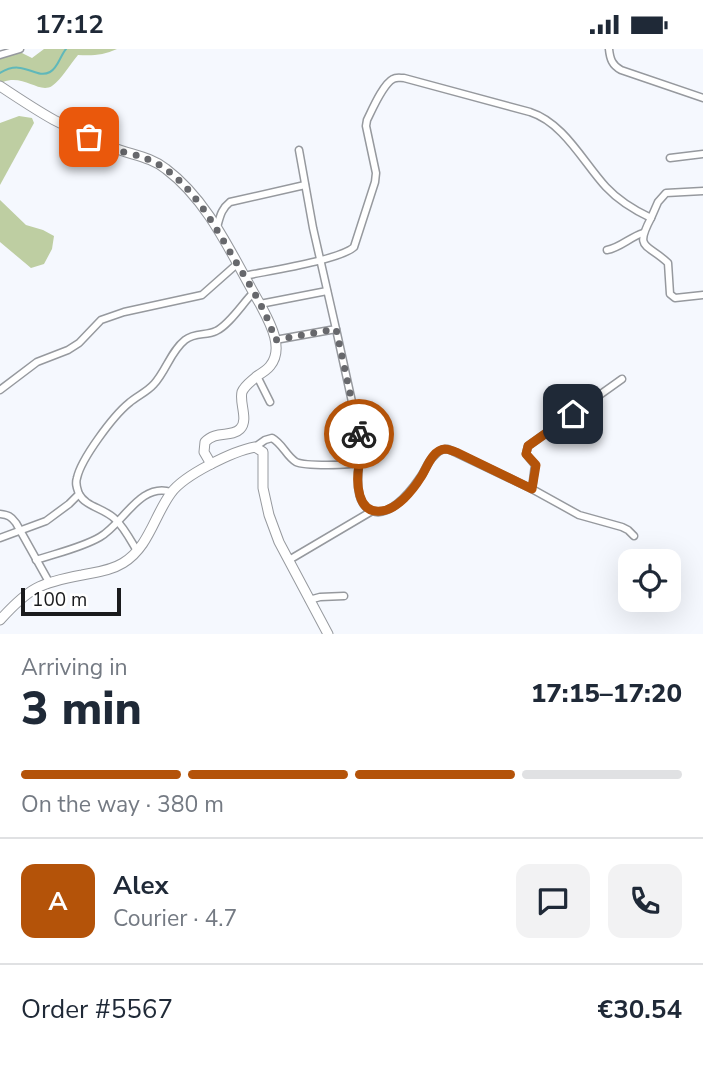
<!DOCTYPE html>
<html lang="en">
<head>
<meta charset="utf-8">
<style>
  body { margin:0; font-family:"Nunito Sans",sans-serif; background:#f2f2f3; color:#1f2937; height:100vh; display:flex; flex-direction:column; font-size:26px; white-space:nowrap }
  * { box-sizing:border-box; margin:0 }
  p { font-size:23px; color:#747a83 }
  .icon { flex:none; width:38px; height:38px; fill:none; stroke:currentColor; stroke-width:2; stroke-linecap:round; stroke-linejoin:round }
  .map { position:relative; height:585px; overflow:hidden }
  .side { display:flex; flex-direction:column; background:#fff; flex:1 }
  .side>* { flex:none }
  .buttons { position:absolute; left:618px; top:500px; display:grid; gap:14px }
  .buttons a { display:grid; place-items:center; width:63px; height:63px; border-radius:14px; background:#fff; box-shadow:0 7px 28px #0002; font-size:35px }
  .scale { position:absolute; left:21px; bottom:18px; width:100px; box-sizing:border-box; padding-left:7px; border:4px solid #1a1b1d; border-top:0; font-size:19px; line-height:24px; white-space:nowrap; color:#1a1b1d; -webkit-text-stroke:5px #fff; paint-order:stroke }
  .pin { position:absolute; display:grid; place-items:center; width:60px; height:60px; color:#fff; margin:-30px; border-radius:14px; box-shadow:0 4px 10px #0006 }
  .courier { position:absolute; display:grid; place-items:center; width:70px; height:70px; margin:-35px; border:5px solid #b45309; border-radius:50%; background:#fff; color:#222; box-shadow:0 2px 9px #0007 }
  .summary em { font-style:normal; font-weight:800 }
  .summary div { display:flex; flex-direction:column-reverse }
  .summary { display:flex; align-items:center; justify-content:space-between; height:119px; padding:0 21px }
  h1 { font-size:46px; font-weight:800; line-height:52px }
  .bar { display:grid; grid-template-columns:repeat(4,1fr); gap:10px 7px; align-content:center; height:84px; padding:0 21px }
  .bar i { height:9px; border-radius:5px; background:#e0e1e3 }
  .bar .on { background:#b45309 }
  .bar p { grid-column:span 4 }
  .line { display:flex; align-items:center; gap:18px; padding:0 21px; border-top:2px solid #e0e1e3 }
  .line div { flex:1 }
  .round { display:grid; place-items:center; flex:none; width:74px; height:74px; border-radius:14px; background:#f2f2f3 }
  .status { display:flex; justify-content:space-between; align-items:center; height:49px; padding:0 35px; background:#fff; direction:ltr }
  .status svg { height:19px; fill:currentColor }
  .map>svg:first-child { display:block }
</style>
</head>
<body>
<div class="status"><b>17:12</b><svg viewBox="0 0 49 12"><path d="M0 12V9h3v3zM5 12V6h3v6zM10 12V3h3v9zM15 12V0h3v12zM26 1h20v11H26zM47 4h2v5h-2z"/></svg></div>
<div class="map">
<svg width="703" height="585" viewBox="0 0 703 585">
  <rect width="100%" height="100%" fill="#f5f8fe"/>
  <g fill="#becea2">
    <path d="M44 0H117C104 6 93 7 78 6 70 15 62 30 52 37 39 45 24 25 3 33L0 32V9L20 3 32 9Z"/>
    <path d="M19 67 32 69 34 74 0 136V74Z"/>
    <path d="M0 151 26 176 43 181 54 187 52 200 44 215 31 219 0 193Z"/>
  </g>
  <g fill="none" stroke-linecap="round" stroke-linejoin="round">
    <path stroke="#60b8ba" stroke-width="2" d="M0 24C24 9 35 31 50 23 58 19 60 7 66 0"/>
    <defs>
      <g id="street">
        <path d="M609 0C610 10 612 16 621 21L703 49"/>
        <path d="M0 6 20 0"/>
        <path d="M670 109 703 105"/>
        <path d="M651 169C634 201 647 194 668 214L670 245 675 249 703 246"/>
        <path d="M217 178C220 168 221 160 230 153L305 136"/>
        <path d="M607 201C620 199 630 188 643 184"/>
        <path d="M244 227C267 222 340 211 354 198L375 133 376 124 366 77 367 71C372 61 383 35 393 30 396 28 400 29 404 29L530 63C564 74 583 113 606 138 619 152 634 161 651 169L658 153 666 144 703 142"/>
        <path d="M260 255 327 242"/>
        <path d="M275 291 336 280 313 179 299 101"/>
        <path d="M257 327 270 353"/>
        <path d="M0 341 37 313 68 301 79 294 101 271 124 263 202 246 237 215"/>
        <path d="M255 398 265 391 272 389C283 395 286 407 296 413 304 417 351 417 358 413 363 410 362 408 363 403L336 280"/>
        <path d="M359 412C358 427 355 449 367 459 386 474 410 443 419 430 425 423 427 413 434 407 439 402 441 400 448 400L532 440 579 466 622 478 628 481 634 487"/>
        <path d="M532 440 535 416 526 405 528 397 622 330"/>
        <path d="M79 445C86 458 104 459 115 470 124 478 131 492 137 502"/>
        <path d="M0 465C8 466 11 467 16 474L49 533"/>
        <path d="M0 489 46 472 69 455 79 445C77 439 75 435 77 429 81 410 113 367 129 354 137 347 147 343 154 335 166 322 171 302 185 291 195 283 206 287 216 282 229 276 243 254 253 244"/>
        <path d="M36 511C57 504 81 499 100 488 123 475 140 433 171 443"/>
        <path d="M289 511 372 462"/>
        <path d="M309 551 320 548 344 547"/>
      </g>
      <g id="secondary">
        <path d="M0 37C18 49 36 61 54 71 73 81 93 89 112 98 130 106 150 107 166 120 210 153 233 209 260 255 269 272 285 299 270 317 267 321 262 324 257 327 252 332 245 336 242 343 239 354 249 371 240 380 231 389 216 381 205 393L204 403 211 415"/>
        <path d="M0 571C29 539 39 534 82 526 96 523 110 522 123 514 149 498 154 467 171 444 184 426 233 402 255 398L263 403V439L269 466 279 493 328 585"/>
      </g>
    </defs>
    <use href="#street" stroke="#96999e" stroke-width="9"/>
    <use href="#secondary" stroke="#96999e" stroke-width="11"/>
    <use href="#street" stroke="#fff" stroke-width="6"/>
    <use href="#secondary" stroke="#fff" stroke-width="9"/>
  </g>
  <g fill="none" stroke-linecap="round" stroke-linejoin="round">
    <path stroke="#67686c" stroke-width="7" stroke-dasharray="0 12.6" d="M89 88C101 93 112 99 124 103 139 107 152 110 164 119 197 142 216 180 236 213 251 238 267 263 275 291L336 280 359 385"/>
    <path stroke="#b45309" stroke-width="9" d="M359 385C360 391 364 400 363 407 362 410 360 413 359 416 356 433 357 465 381 462 397 461 413 441 421 428 427 419 432 401 445 400 448 400 452 402 456 403L532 440 536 416 526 405 528 397 573 365"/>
  </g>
</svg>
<div class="buttons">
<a><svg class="icon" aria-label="locate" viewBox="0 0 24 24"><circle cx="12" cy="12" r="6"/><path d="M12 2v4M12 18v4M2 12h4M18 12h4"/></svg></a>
</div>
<div class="scale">100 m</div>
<div class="pin" style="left:89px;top:88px;background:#ea580c"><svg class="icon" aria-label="bag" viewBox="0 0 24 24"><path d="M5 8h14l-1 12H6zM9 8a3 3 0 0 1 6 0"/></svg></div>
<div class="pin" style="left:573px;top:365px;background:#1f2937"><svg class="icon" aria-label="home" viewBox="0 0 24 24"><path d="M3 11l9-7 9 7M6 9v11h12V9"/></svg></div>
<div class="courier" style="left:359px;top:385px"><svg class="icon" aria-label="bike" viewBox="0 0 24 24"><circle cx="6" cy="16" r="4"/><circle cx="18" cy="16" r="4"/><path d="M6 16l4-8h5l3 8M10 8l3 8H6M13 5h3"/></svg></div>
</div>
<section class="side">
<div class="summary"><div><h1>3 min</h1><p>Arriving in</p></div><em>17:15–17:20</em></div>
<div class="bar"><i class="on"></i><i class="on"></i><i class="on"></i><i></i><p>On the way · 380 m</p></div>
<div class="line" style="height:126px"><b class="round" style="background:#b45309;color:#fff">A</b><div><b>Alex</b><p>Courier · 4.7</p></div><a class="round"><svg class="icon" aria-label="chat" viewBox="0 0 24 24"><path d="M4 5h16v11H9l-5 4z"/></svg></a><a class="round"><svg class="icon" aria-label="phone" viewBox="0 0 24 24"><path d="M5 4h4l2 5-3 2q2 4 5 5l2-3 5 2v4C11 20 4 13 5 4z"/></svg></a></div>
<div class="line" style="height:91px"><div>Order #5567</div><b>€30.54</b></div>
</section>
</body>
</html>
